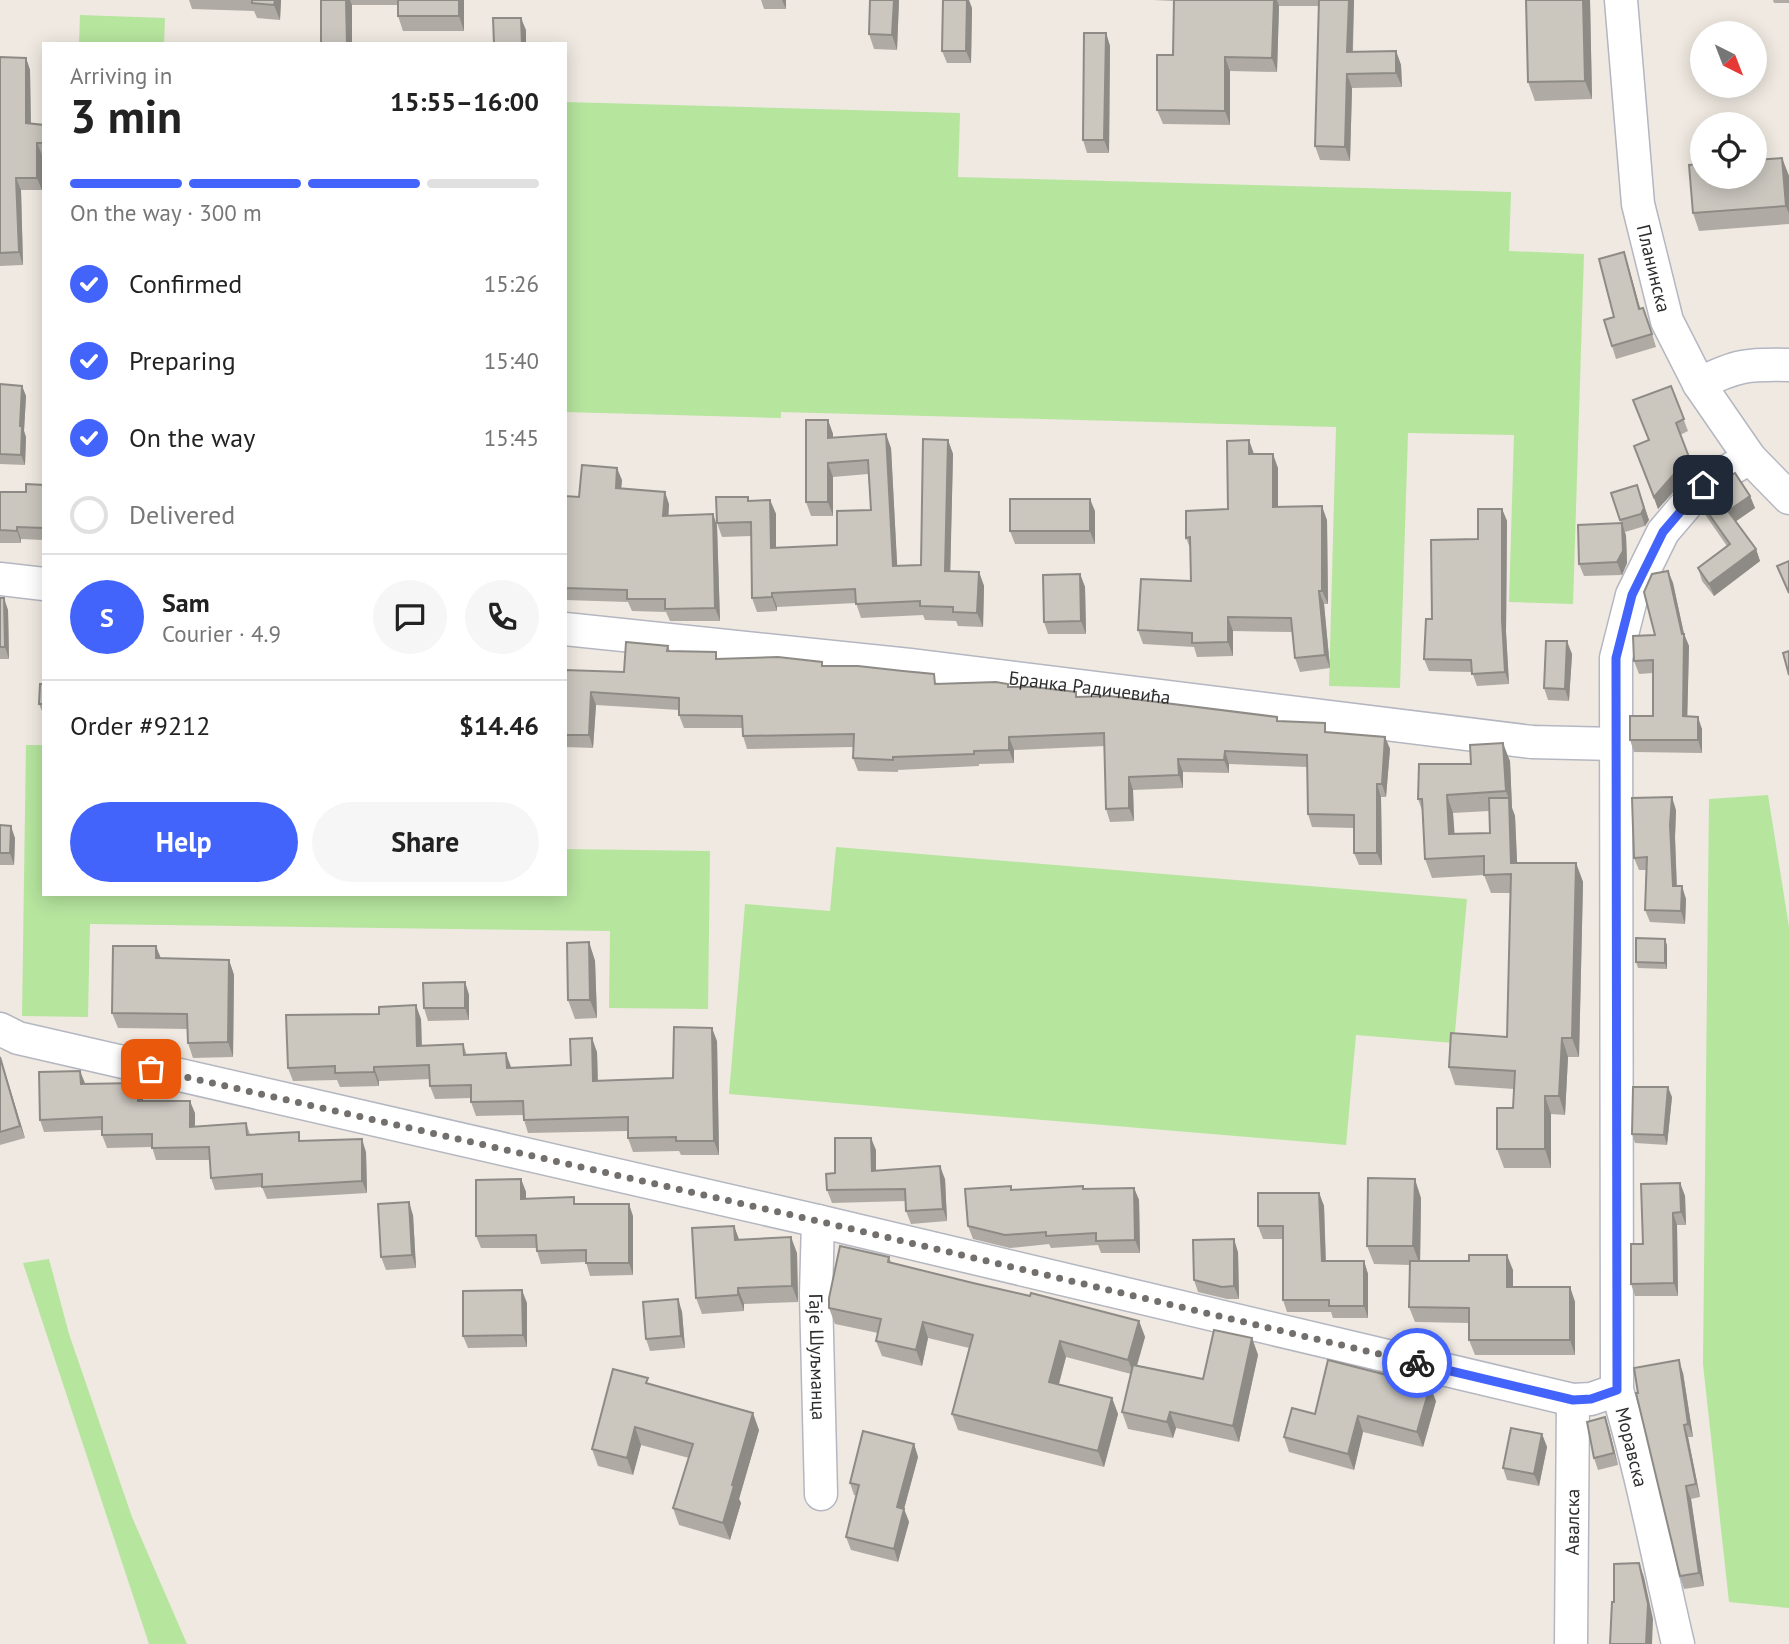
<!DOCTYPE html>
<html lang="en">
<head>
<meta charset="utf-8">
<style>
  body { margin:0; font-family:"PT Sans",sans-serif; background:#f6f6f6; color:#222; height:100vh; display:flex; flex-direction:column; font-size:26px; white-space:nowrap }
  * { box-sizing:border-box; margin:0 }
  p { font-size:23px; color:#767676 }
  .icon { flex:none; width:38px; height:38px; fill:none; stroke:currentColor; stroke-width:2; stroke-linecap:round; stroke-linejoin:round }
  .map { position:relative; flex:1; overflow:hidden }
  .drawer { position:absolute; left:42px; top:42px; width:525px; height:854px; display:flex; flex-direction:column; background:#fff; border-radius:0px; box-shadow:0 4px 18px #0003 }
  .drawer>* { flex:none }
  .needle { width:46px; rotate:138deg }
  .buttons { position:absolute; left:1690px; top:21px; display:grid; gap:14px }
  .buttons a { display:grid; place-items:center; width:77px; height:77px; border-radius:50%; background:#fff; box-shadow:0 4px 18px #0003; font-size:35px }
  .pin { position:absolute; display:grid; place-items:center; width:60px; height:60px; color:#fff; margin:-30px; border-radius:14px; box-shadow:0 4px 10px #0006 }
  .courier { position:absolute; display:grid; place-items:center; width:70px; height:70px; margin:-35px; border:5px solid #4264fb; border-radius:50%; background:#fff; color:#222; box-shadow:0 2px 9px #0007 }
  .headline em { font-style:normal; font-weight:700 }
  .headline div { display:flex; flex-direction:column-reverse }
  .headline { display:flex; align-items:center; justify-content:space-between; height:119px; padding:0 28px }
  h1 { font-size:46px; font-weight:700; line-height:52px }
  .bar { display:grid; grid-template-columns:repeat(4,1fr); gap:10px 7px; align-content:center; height:84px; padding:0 28px }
  .bar i { height:9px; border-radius:5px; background:#e0e0e0 }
  .bar .selected { background:#4264fb }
  .bar p { grid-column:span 4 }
  .line { display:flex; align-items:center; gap:18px; padding:0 28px; border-top:2px solid #e0e0e0 }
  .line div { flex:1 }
  .round { display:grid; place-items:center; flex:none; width:74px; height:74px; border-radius:37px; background:#f6f6f6 }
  ol { padding:0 28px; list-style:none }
  li { display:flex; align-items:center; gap:21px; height:77px }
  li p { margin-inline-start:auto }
  li .icon { padding:7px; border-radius:50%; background:#4264fb; color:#fff; stroke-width:4 }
  li:last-child { color:#767676 }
  li i { width:38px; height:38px; border:4px solid #e0e0e0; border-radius:50% }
  .cta { display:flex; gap:14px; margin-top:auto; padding:14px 28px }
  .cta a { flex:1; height:80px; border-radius:42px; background:#4264fb; color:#fff; font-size:28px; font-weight:700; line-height:80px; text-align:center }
  .cta a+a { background:#f6f6f6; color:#222 }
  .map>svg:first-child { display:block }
</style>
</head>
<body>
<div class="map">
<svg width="1789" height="1644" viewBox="0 0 1789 1644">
  <rect width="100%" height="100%" fill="#efe9e1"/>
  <g fill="#b6e59e">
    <path d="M80 15 165 18 164 44H79Z"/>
    <path d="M565 102 960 113 958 177 1511 192 1509 251 1584 254 1573 604 1509 602 1514 435 1408 433 1400 688 1329 686 1336 427 781 412V418L565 412Z"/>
    <path d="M26 745H44V894H565V849L710 851 708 1009 609 1008 610 931 90 924 88 1017 22 1016Z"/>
    <path d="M1768 795 1789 927V1608L1729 1602 1703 1364 1709 799Z"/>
    <path d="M836 847 1467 899 1454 1043 1356 1035 1346 1145 729 1094 745 904 830 911Z"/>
    <path d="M49 1259 69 1334 132 1517 187 1644H149L23 1263Z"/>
  </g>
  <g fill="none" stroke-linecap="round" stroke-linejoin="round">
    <defs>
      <g id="minor">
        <path id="s1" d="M1621 0 1638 204 1667 321 1699 384 1750 458 1789 498"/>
        <path d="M1699 384C1736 365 1748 364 1789 365"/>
        <path d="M0 579 44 584"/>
        <path id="s2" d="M565 629 910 665 1532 742 1615 744"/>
        <path d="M0 1029 18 1038 818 1221 1573 1400 1591 1399 1617 1390"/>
        <path id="s3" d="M818 1221 816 1295 821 1494"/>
        <path id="s4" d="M1571 1644 1573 1400"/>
        <path d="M1678 1644C1658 1559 1642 1473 1617 1390L1616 658 1632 595 1663 532 1703 485 1750 458"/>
      </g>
    </defs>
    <use href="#minor" stroke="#b4b7c1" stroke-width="35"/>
    <use href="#minor" stroke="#fff" stroke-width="32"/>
  </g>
  <g fill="#afaba4" fill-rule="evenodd">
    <path d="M189 0H281L280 20 257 18 254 11 192 9Z"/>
    <path d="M321 0H464V31H403L398 16V5H352V44H321Z"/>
    <path d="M761 0H786V9H764Z"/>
    <path d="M899 0 897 50 874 49 869 34Z"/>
    <path d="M1153 0H1354L1353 52 1396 51 1401 65 1402 87 1352 88 1350 161 1320 160 1315 146 1319 6H1279L1277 72 1230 71V125L1163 124 1157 110 1173 55 1174 1Z"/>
    <path d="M1590 0 1592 99 1535 101 1528 82Z"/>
    <path d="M1773 0H1789V3H1774Z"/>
    <path d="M972 8 971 63H947L942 51Z"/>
    <path d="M1106 33 1110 46 1109 153H1087L1083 140Z"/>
    <path d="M0 57 26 58 30 70 31 124 44 125V155H42V190H21L23 265 0 266Z"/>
    <path d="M1782 158 1789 176V224L1699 231 1693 213Z"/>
    <path d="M1624 252 1628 265 1640 309 1648 320 1656 347 1616 359 1612 346 1614 317Z"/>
    <path d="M0 384 22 386 26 396 24 431 26 437 25 465 0 464Z"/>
    <path d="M1671 386 1688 431 1680 435 1694 469 1658 509 1634 446 1648 441Z"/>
    <path d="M828 420 833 434V437L891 448 897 566 921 565 948 440 953 454 950 571 979 572 984 586 983 627 958 626 956 621 925 620 923 615 861 618 856 603 777 607V611L757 612 752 598 751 536 722 537 717 523 749 501 770 500 776 514V548L837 545 871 510 868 474 833 477V516H811L806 502Z"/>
    <path d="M1254 454 1278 468V507L1327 520 1328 604H1324L1330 668 1300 672 1295 658 1292 632 1233 631V656L1197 657 1194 647 1143 644 1138 630 1191 581 1190 548 1186 538 1228 509Z"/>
    <path d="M622 480 621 488 669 504 668 515 713 514 717 526 720 621H670L666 612 632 611 628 602 565 600V496L579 497Z"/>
    <path d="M44 485V540L21 539V543H0V492H26Z"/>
    <path d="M1637 485 1649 520 1645 526 1625 532 1626 536 1627 563 1622 575 1584 576 1579 564 1621 523 1611 493Z"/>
    <path d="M1750 496 1755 508 1736 521 1756 549 1760 561 1714 596 1702 581 1698 568 1727 546 1704 513 1699 500Z"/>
    <path d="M1502 509 1507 521 1506 632 1509 684 1477 686 1472 672 1429 671 1424 659 1432 619 1478 539Z"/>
    <path d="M1095 511V544H1015L1010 531Z"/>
    <path d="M1668 571 1673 583 1684 634 1689 646 1687 717 1702 729V753L1634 752 1630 740 1653 716V673L1639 674 1634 661 1655 635Z"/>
    <path d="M1080 574 1085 587 1086 634H1048L1044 622Z"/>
    <path d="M0 598 8 610 9 659H0Z"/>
    <path d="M668 646 670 651 719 659 824 666 938 683 1076 692 1077 697 1279 721 1329 732 1385 737 1390 749 1386 797H1381L1382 865H1359L1354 853V828L1312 827 1308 814 1307 767 1229 764V773L1183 772V788L1133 790 1134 821 1110 822 1106 809 1105 746 1014 750V763L979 764V766L898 770V772L858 771 853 758V747L747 749 743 736V728H684L679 715V710L596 705 593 748 565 747V670L624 672Z"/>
    <path d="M1572 654 1569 701 1548 700 1544 688Z"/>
    <path d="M44 684V716L39 704Z"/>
    <path d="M1510 761 1512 808 1515 816 1517 863H1576L1583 882 1579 1057H1568L1565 1115 1551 1114V1168H1504L1497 1149 1513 1108 1514 1089 1455 1085 1449 1067 1507 1037 1510 893H1491L1484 875 1432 878 1425 859 1422 810 1418 799ZM1489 811 1490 833 1454 834 1453 813Z"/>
    <path d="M1676 810 1675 837 1677 886 1686 899 1685 924 1650 922 1645 910 1646 870H1639L1634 858Z"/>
    <path d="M0 825 15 838 14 865H0Z"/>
    <path d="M589 942 595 961 597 1018 575 1019 568 1000Z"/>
    <path d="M1667 945V969L1638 968 1636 962Z"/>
    <path d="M161 958 229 960 234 975 233 1057 193 1058 188 1043V1029L118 1028 112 1013Z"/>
    <path d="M465 982 469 995V1020L428 1021 424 1008Z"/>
    <path d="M379 1014 421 1019 422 1046 463 1044 467 1055 511 1068 571 1065 597 1052 598 1081 673 1078 717 1041 719 1155H681L679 1151 633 1152 628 1138V1131L528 1133 524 1120 523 1115 476 1116 471 1102V1098L435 1099 430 1086V1079L379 1081V1086L340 1087 337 1080 293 1081 288 1068Z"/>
    <path d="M0 1057 25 1138 0 1145Z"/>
    <path d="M85 1084 143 1095V1101L195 1113V1127L246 1123 250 1134 302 1141 366 1152 367 1193 267 1199 262 1187 215 1190 211 1178 210 1160H156L152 1147 107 1148 102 1135V1130L44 1132 40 1120Z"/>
    <path d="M1672 1097 1667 1145 1635 1143 1632 1134Z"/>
    <path d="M876 1150V1170L945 1179 947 1221 911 1224 906 1211V1201L832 1203 827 1190 835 1173Z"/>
    <path d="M521 1179 526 1192V1199L576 1204 633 1216V1275L590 1276 586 1262 541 1264 537 1251 536 1248H481L476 1236Z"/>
    <path d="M1680 1183 1685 1196 1686 1225H1677L1678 1296H1635L1631 1284 1643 1244Z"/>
    <path d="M1134 1188 1139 1200 1140 1253H1101L1098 1245 1051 1248 1049 1244 1010 1248 973 1239 968 1226 1012 1190Z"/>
    <path d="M1319 1193 1324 1206 1326 1261H1364L1368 1274V1318H1333L1331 1312H1287L1283 1300V1239H1263L1258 1226Z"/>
    <path d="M1421 1198 1420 1261 1513 1270V1287H1570L1575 1302V1355H1475L1469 1340V1323L1415 1322 1409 1307 1410 1265 1374 1264 1367 1246Z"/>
    <path d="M413 1215 416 1268 386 1270 381 1257Z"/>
    <path d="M734 1226 739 1240 797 1253 798 1302 744 1304V1311L702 1314 696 1298Z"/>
    <path d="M1238 1252 1239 1299H1227L1198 1292 1194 1280Z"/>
    <path d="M889 1257 891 1262 973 1283 1139 1321 1145 1337 1137 1366 1203 1379 1252 1338 1258 1355 1239 1442 1176 1428 1173 1438 1128 1429 1122 1412 1131 1374 1066 1357 1059 1384 1112 1398 1118 1414 1104 1467 958 1430 952 1414 969 1348 928 1338 922 1366 882 1356 876 1341 878 1333 835 1324 829 1308Z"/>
    <path d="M678 1299 682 1312 685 1348 650 1351 646 1339Z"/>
    <path d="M527 1303V1347L468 1348 463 1336Z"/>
    <path d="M1683 1373 1693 1437H1688L1700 1497 1691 1499 1704 1586 1684 1589 1680 1576Z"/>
    <path d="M650 1384 759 1430 739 1499 741 1503 730 1540 679 1525 673 1508 689 1458 641 1445 633 1475 598 1466 592 1449Z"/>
    <path d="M1436 1401 1423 1447 1363 1432 1354 1470 1289 1452 1284 1437 1315 1414Z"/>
    <path d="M1605 1417 1609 1429 1618 1465 1598 1470 1594 1458Z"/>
    <path d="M1542 1434 1547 1447 1539 1486 1507 1480 1503 1468Z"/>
    <path d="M914 1444 918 1457 904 1509 909 1522 898 1562 851 1550 846 1537 857 1496 854 1495 850 1483Z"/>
  </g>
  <g fill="#8e8b86">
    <path d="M275 0H281L280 20 274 5Z"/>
    <path d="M346 0H350L352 5V44H347Z"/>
    <path d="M459 0H464V31L459 16Z"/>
    <path d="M782 0H786V9Z"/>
    <path d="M894 0H899L897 50 892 35Z"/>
    <path d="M967 0H969L972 8 971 63 966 51Z"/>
    <path d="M1274 0H1277L1279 6 1277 72 1272 58Z"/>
    <path d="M1349 0H1354L1352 66 1347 52Z"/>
    <path d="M1583 0H1590L1592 99 1585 81Z"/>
    <path d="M521 18 526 30V44H522Z"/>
    <path d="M1106 33 1110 46 1109 153 1104 140Z"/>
    <path d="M1396 51 1401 65 1402 87 1396 73Z"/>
    <path d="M1225 57 1230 71V125L1225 111Z"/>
    <path d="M26 58 30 70 31 136 26 123Z"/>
    <path d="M1347 74 1352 88 1350 161 1345 147Z"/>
    <path d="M37 143 42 155V190L37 178Z"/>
    <path d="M1782 158 1789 176V214L1786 206Z"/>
    <path d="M16 178 21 190 23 265 19 252Z"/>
    <path d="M1624 252 1628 265 1644 322 1639 309Z"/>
    <path d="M22 386 26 396 24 431 26 437 25 465 21 455 20 426Z"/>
    <path d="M828 420 833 434V452L828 438Z"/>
    <path d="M886 434 891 448 898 580 893 566Z"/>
    <path d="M948 440 953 454 950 585 945 571Z"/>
    <path d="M1249 440 1254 454H1249Z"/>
    <path d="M1273 454 1278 468V521L1273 507Z"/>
    <path d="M1689 457 1694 469 1658 509 1654 497Z"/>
    <path d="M828 463 833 477V516L828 502Z"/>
    <path d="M617 468 622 480 620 500 616 488Z"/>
    <path d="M1637 485 1649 520 1645 526 1641 514Z"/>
    <path d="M665 492 669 504 668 528 663 516Z"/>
    <path d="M1750 496 1755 508 1732 524 1728 511Z"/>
    <path d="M1090 499 1095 511V544L1090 531Z"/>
    <path d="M770 500 776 514V562L771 548Z"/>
    <path d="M1322 506 1327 520 1328 604 1322 591Z"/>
    <path d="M1502 509 1507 521 1506 632 1509 684 1505 672 1502 620Z"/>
    <path d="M713 514 717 526 720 621 715 608Z"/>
    <path d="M1622 523 1626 536 1627 563 1622 575 1617 562Z"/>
    <path d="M17 527 21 539V543L17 531Z"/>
    <path d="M1756 549 1760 561 1714 596 1709 584Z"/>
    <path d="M1668 571 1673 583 1684 634 1689 646 1687 729 1683 716 1682 634Z"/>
    <path d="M979 572 984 586 983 627 977 613Z"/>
    <path d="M1080 574 1085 587 1086 634 1081 621Z"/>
    <path d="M1319 591 1324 604 1330 668 1325 655Z"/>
    <path d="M772 593 777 607V611L772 597Z"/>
    <path d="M4 598 8 610 9 659 5 647Z"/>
    <path d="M1228 617 1233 631V656L1228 642Z"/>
    <path d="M1567 641 1572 654 1569 701 1565 689Z"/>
    <path d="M591 692 596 705 593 748 589 735Z"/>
    <path d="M1698 717 1702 729V753L1698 740Z"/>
    <path d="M1009 737 1014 750V763L1009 750Z"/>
    <path d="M1385 737 1390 749 1386 797 1382 784Z"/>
    <path d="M1503 743 1510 761 1512 808 1515 816 1518 882 1511 863 1509 799 1506 791Z"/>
    <path d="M1225 751 1229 764V773L1224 760Z"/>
    <path d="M1178 759 1183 772V788L1179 775Z"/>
    <path d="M1129 777 1133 790 1134 821 1129 808Z"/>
    <path d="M1377 784 1381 797 1382 865 1377 853Z"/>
    <path d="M1447 795 1453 813 1456 852 1449 834Z"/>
    <path d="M1672 797 1676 810 1675 837 1677 899 1673 886 1670 825Z"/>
    <path d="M11 826 15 838 14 865 10 853Z"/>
    <path d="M1576 863 1583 882 1579 1057 1572 1038Z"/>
    <path d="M1682 886 1686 899 1685 924 1681 911Z"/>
    <path d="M1665 939 1667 945V969L1665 963Z"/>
    <path d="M589 942 595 961 597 1018 590 1000Z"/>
    <path d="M156 946 162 961 156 958Z"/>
    <path d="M229 960 234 975 233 1057 228 1042Z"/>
    <path d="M465 982 469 995V1020L465 1008Z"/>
    <path d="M416 1005 421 1019 422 1060 417 1046Z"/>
    <path d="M712 1028 717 1041 719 1155 714 1141Z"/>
    <path d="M592 1038 597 1052 598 1095 593 1081Z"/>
    <path d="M1562 1038 1568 1057 1565 1115 1559 1096Z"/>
    <path d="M506 1053 511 1067 512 1082 507 1068Z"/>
    <path d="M0 1057 4 1069 25 1138 20 1126Z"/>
    <path d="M374 1067 379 1081V1086L374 1072Z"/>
    <path d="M80 1071 85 1083 81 1084Z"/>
    <path d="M138 1083 143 1095V1114L138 1101Z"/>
    <path d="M1668 1087 1672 1097 1667 1145 1664 1135Z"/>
    <path d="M1545 1096 1551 1114V1168L1545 1149Z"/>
    <path d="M190 1101 195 1113V1140L190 1127Z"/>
    <path d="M871 1138 876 1150V1183L872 1171Z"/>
    <path d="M362 1139 366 1152 367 1193 362 1181Z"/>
    <path d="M940 1166 945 1179 947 1221 943 1209Z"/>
    <path d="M521 1179 526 1192V1211L521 1199Z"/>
    <path d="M1415 1179 1421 1198 1420 1265 1413 1246Z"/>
    <path d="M1680 1183 1685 1196 1686 1225 1681 1212Z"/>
    <path d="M1134 1188 1139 1200 1140 1253 1135 1240Z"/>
    <path d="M1319 1193 1324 1206 1326 1274 1322 1261Z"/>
    <path d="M409 1202 413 1215 416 1268 412 1255Z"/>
    <path d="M629 1204 633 1216V1275L629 1263Z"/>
    <path d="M1673 1213 1677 1225 1678 1296 1674 1283Z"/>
    <path d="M734 1226 740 1242 735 1240Z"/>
    <path d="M791 1237 797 1253 798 1302 792 1286Z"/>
    <path d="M1234 1239 1238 1252 1239 1299 1234 1286Z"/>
    <path d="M1507 1255 1513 1270V1302L1507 1287Z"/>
    <path d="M1364 1261 1368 1274V1318L1364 1306Z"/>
    <path d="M1570 1287 1575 1302V1355L1570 1340Z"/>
    <path d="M738 1288 744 1304V1311L738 1295Z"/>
    <path d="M522 1290 527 1303V1347L523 1335Z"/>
    <path d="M678 1299 682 1312 685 1348 681 1336Z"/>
    <path d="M1139 1321 1145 1337 1134 1375 1128 1360Z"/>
    <path d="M923 1322 928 1338 922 1366 916 1350Z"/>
    <path d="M1252 1338 1258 1355 1239 1442 1233 1426Z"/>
    <path d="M1060 1341 1066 1357 1055 1398 1049 1382Z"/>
    <path d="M1679 1360 1683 1373 1693 1437 1688 1424Z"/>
    <path d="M1430 1386 1436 1401 1423 1447 1417 1432Z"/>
    <path d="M1112 1398 1118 1414 1104 1467 1098 1451Z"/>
    <path d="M1170 1412 1176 1428 1173 1438 1167 1422Z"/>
    <path d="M753 1413 759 1430 739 1499 741 1503 730 1540 723 1523 732 1485Z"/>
    <path d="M1358 1416 1363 1432 1354 1470 1348 1454Z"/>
    <path d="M1605 1417 1609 1429 1618 1465 1614 1453Z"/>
    <path d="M1684 1425 1688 1437 1700 1497 1696 1484Z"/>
    <path d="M635 1427 641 1445 633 1475 627 1458Z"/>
    <path d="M1542 1434 1547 1447 1539 1486 1534 1474Z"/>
    <path d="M914 1444 918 1457 901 1520 897 1507Z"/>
    <path d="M1686 1486 1691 1499 1704 1586 1699 1573Z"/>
    <path d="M904 1509 909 1522 898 1562 894 1549Z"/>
    <path d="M1639 1563 1644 1577 1653 1619 1652 1644H1646Z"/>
  </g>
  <g fill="#cbc7bf" stroke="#8e8b86" stroke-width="2">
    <path d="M252 0H275L274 5 252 3Z"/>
    <path d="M321 0H346L347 44H321Z"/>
    <rect x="398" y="0" width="61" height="16"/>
    <path d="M870 0H894L892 35 869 34Z"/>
    <path d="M943 0H967L966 51H942Z"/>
    <path d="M1174 0H1274L1272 58 1225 57V111L1157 110V55H1173Z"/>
    <path d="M1319 0H1349L1347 52 1396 51V73L1347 74 1345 147 1315 146Z"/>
    <path d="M1526 0H1583L1585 81 1528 82Z"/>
    <path d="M493 18H521L522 44H494Z"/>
    <path d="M1084 33H1106L1104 140H1083Z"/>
    <path d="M0 57 26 58V123L44 125V143H37V178H16L19 252 0 253Z"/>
    <path d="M1782 158 1786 206 1693 213 1689 165 1703 164V177H1755V160Z"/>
    <path d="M1624 252 1639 309 1643 308 1652 334 1612 346 1604 320 1614 317 1599 259Z"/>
    <path d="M0 384 22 386 20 426H22L21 455 0 454Z"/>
    <path d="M1671 386 1684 419 1676 423 1689 457 1654 497 1634 446 1649 440 1633 400Z"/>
    <path d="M806 420H828V438L886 434 893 566 921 565 923 439 948 440 945 571 979 572 977 613 953 612V607L920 606V601L856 604 855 589 772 593V597L752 598 751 522 717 523 716 497H748V501L770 500 771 548 837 545V511L871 510 868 460 828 463V502H806Z"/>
    <path d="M1249 440V454H1273V507L1322 506V591H1319L1325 655 1295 658 1291 618 1228 617V642L1192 643V633L1138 630 1141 579 1191 581 1190 537 1186 538V511L1228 509 1227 441Z"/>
    <path d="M582 465 617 468 616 488 665 492 663 516 713 514 715 608 665 609V599H627V590L565 588V496L579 497Z"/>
    <path d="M1735 473 1750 496 1728 511 1756 549 1709 584 1698 568 1730 544 1699 500 1710 487Z"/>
    <path d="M26 484 44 485V528L17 527V531L0 530V492H26Z"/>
    <path d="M1637 485 1644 508 1641 514 1620 520 1611 493Z"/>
    <rect x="1010" y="499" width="80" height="32"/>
    <path d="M1478 509H1502V620L1505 672 1472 674 1471 660 1424 659 1426 619H1432L1431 540 1478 539Z"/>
    <path d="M1622 523 1623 551 1617 562 1579 564 1578 525Z"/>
    <path d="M1789 561V593L1777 566Z"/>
    <path d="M1668 571 1682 634H1684L1683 716 1698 717V740H1630V716H1653V660L1634 661 1633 636 1655 635 1644 592 1652 574Z"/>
    <path d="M1080 574 1081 621 1044 622 1043 575Z"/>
    <path d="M0 598H4L5 647H0Z"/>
    <path d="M1546 641H1567L1565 689 1544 688Z"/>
    <path d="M626 642 668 646 667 651 716 652V659L778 657 822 662V666H858L903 671 934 674 935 684 996 682 1008 684V687H1033L1076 692V697L1109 696 1277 717V721L1325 723V732L1385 737 1382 784H1377V853H1354V815L1308 814 1307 755 1225 751 1224 760 1178 759 1179 775 1129 777V808L1106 809 1104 733 1009 737V750L974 751V754L893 757V760L853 758 854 734 743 736 742 716 679 715V698L591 692 589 735H565V670L624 672Z"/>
    <path d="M1789 651V675L1783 653Z"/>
    <path d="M40 684H44V704H39Z"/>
    <path d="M1503 743 1506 791 1447 795 1449 834 1490 833 1489 798H1509L1511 863H1576L1572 1038H1562L1559 1096H1545V1149H1497V1108H1513L1515 1071 1449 1067 1451 1033 1507 1037 1511 874 1484 875V856L1425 859 1422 799H1418L1419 764H1471L1470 745Z"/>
    <path d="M1672 797 1670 825 1673 886H1682L1681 911 1645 910 1647 857 1634 858 1632 798Z"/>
    <path d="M0 825 11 826 10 853H0Z"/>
    <path d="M1636 938 1665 939V963L1636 962Z"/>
    <path d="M589 942 590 1000H568L567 943Z"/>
    <path d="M113 946H156V958L229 960 228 1042 188 1043 187 1014 112 1013Z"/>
    <path d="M465 982V1008H424L423 983Z"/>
    <path d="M416 1005 417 1046 463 1044 464 1055 506 1053 507 1068 571 1065 570 1039 592 1038 593 1081 673 1078 674 1027 712 1028 714 1141H676V1137L628 1138V1117L524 1120 523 1101 471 1102V1085L430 1086 429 1065 374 1067V1072L335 1073V1066L288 1068 286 1015 379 1014V1007Z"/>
    <path d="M0 1057 20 1126 0 1132Z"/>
    <path d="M80 1071 81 1084 138 1083V1101H190V1127L246 1123 247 1135 299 1132V1141L362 1139V1181L262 1187V1174L211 1178 209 1147 152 1148V1134L102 1135V1117L40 1120 39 1072Z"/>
    <path d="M1633 1087H1668L1664 1135 1632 1134Z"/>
    <path d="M835 1138H871L872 1171 940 1166 943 1209 906 1211 905 1189 827 1190 826 1174 835 1173Z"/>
    <path d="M1368 1178 1415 1179 1413 1246H1367Z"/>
    <path d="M521 1179V1199L574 1197V1204H629V1263H586V1250L537 1251 536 1235 476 1236V1180Z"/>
    <path d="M1680 1183 1681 1212 1673 1213 1674 1283 1631 1284V1244H1643L1641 1184Z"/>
    <path d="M1011 1186V1190L1083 1186V1189L1134 1188 1135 1240 1096 1241V1233L1046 1236V1232L1005 1235 968 1226 965 1189Z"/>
    <path d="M1258 1193H1319L1322 1261H1364V1306H1329V1300H1283V1226H1258Z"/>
    <path d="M409 1202 412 1255 381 1257 378 1204Z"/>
    <path d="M734 1226 735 1240 791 1237 792 1286 738 1288V1295L696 1298 692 1228Z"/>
    <path d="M1234 1239V1286L1222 1287 1194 1280 1193 1240Z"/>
    <path d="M840 1246 889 1257 888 1262 973 1283 1030 1296 1031 1293 1139 1321 1128 1360 1060 1341 1049 1382 1112 1398 1098 1451 952 1414 973 1335 923 1322 916 1350 876 1341 881 1319 829 1308V1298Z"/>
    <path d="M1469 1255H1507V1287H1570V1340H1469V1308L1409 1307 1410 1261H1469Z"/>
    <path d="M522 1290 523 1335 463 1336V1291Z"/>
    <path d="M678 1299 681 1336 646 1339 643 1302Z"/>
    <path d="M1214 1330 1252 1338 1233 1426 1170 1412 1167 1422 1122 1412 1133 1365 1203 1379Z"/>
    <path d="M1328 1360 1430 1386 1417 1432 1358 1416 1348 1454 1284 1437 1292 1408 1315 1414Z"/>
    <path d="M1679 1360 1688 1424 1684 1425 1696 1484 1686 1486 1699 1573 1680 1576 1636 1393H1638L1634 1368Z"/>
    <path d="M613 1369 648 1378 646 1383 753 1413 732 1485 734 1486 723 1523 673 1508 693 1444 635 1427 627 1458 592 1449Z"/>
    <path d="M1605 1417 1614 1453 1594 1458 1587 1422Z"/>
    <path d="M1511 1428 1542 1434 1534 1474 1503 1468Z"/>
    <path d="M863 1431 914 1444 897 1507 904 1509 894 1549 846 1537 859 1485 850 1483Z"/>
    <path d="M1639 1563 1648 1604 1646 1644H1610L1612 1602H1614V1564Z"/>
  </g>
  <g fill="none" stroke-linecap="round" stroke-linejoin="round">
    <path stroke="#726f6d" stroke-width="7" stroke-dasharray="0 12.6" d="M151 1069 818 1221 1417 1363"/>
    <path stroke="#4264fb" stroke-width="9" d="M1417 1363 1573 1400 1591 1399 1617 1390 1616 658 1632 595 1663 532 1703 485"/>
  </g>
  <g text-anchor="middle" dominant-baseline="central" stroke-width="7" stroke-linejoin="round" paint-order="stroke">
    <g font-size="19" fill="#2e2e2e" stroke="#fff">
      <text stroke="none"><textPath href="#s1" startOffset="271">Планинска</textPath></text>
      <text stroke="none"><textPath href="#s2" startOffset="528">Бранка Радичевића</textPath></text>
      <text stroke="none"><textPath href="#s3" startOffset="136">Гаје Шуљманца</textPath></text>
      <text transform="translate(1632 1447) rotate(76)">Моравска</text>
      <text stroke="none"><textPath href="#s4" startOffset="122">Авалска</textPath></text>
    </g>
  </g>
</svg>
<div class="buttons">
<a><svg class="needle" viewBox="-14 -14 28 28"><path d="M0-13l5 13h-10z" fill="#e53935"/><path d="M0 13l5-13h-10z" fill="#767676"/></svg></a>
<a><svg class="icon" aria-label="locate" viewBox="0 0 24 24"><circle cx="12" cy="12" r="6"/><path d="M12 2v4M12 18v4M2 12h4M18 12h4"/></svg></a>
</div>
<div class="pin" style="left:151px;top:1069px;background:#ea580c"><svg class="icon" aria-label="bag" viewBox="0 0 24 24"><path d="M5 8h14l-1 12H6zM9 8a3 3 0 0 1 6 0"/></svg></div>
<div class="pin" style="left:1703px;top:485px;background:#1f2937"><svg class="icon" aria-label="home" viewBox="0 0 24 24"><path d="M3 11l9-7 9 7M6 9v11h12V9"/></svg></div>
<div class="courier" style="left:1417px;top:1363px"><svg class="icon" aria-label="bike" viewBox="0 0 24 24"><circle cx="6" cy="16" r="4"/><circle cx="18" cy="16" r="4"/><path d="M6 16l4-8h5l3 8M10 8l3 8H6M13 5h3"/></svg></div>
<section class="drawer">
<div class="headline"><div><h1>3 min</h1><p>Arriving in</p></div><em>15:55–16:00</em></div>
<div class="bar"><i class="selected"></i><i class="selected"></i><i class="selected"></i><i></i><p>On the way · 300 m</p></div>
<ol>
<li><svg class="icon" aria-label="check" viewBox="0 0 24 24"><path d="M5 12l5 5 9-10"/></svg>Confirmed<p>15:26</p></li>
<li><svg class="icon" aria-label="check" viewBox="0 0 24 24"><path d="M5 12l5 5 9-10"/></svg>Preparing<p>15:40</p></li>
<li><svg class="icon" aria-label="check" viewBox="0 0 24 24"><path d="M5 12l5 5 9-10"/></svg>On the way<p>15:45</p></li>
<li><i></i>Delivered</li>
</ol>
<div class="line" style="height:126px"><b class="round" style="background:#4264fb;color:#fff">S</b><div><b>Sam</b><p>Courier · 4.9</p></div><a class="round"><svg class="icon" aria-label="chat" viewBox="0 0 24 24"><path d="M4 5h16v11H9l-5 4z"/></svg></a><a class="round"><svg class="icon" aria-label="phone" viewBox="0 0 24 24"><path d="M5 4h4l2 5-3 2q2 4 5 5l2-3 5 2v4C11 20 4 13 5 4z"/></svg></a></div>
<div class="line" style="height:91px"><div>Order #9212</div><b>$14.46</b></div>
<div class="cta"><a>Help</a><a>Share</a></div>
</section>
</div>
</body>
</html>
